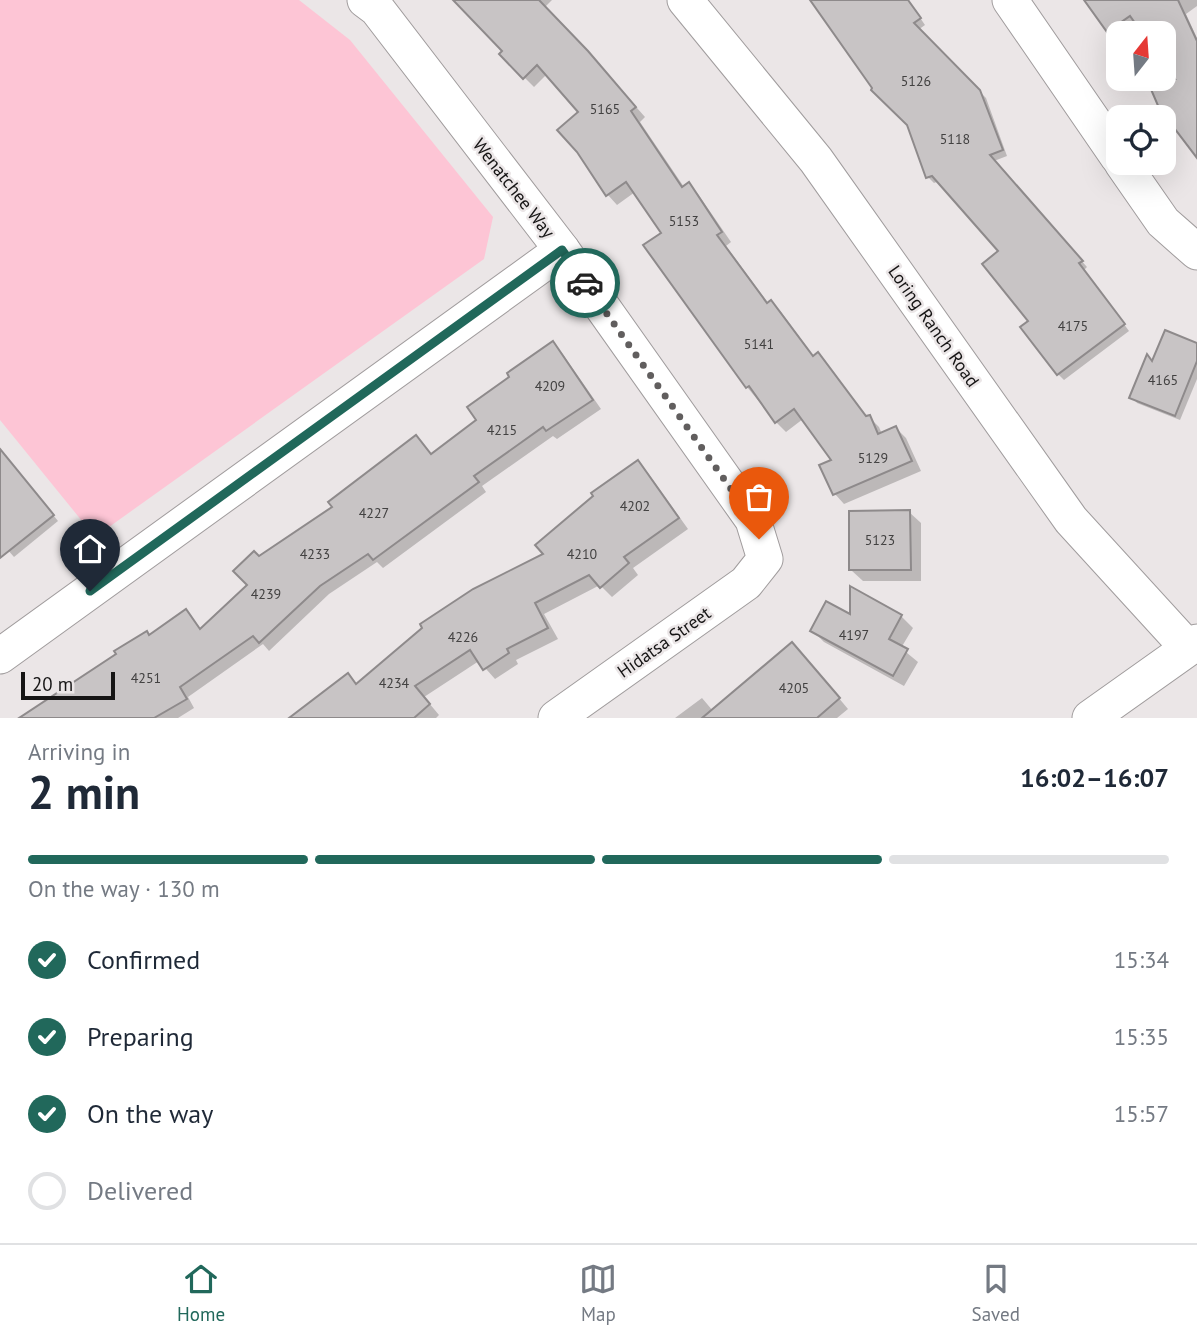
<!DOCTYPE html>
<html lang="en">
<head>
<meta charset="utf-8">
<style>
  body { margin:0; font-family:"PT Sans",sans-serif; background:#f2f2f3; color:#1f2937; height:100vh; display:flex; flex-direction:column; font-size:26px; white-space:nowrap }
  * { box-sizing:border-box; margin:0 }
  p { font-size:23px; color:#747a83 }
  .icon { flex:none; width:38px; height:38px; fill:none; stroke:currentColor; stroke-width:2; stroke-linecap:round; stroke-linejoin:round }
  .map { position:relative; height:718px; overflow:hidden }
  .side { display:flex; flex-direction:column; background:#fff; flex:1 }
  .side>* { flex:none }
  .needle { width:46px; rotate:17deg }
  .controls { position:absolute; left:1106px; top:21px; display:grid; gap:14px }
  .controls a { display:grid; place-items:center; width:70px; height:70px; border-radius:14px; background:#fff; box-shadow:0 7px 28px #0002; font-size:35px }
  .scale { position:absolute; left:21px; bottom:18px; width:94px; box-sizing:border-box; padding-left:7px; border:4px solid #161515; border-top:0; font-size:19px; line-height:24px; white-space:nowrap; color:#161515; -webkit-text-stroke:5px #ebe6e7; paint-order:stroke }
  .pin { position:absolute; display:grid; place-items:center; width:60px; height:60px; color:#fff; margin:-72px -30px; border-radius:50% 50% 50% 0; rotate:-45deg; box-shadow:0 0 7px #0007 }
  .pin .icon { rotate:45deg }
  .courier { position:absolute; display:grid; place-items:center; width:70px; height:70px; margin:-35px; border:5px solid #21685b; border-radius:50%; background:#fff; color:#222; box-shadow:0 2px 9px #0007 }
  .head em { font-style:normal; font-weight:600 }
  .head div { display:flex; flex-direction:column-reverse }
  .head { display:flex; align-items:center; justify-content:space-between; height:119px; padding:0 28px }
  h1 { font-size:46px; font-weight:600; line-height:52px }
  .bar { display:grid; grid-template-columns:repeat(4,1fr); gap:10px 7px; align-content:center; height:84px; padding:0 28px }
  .bar i { height:9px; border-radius:5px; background:#e0e1e3 }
  .bar .on { background:#21685b }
  .bar p { grid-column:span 4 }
  ol { padding:0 28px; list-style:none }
  li { display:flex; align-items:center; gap:21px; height:77px }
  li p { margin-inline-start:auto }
  li .icon { padding:7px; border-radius:50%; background:#21685b; color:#fff; stroke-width:4 }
  li:last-child { color:#747a83 }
  li i { width:38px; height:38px; border:4px solid #e0e1e3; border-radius:50% }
  .menu { display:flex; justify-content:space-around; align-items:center; height:98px; border-top:2px solid #e0e1e3; background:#fff; font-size:19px; color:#747a83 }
  .menu a { display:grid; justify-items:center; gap:4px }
  .menu .on { color:#21685b }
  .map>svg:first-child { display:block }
</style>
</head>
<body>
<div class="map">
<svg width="1197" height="718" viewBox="0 0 1197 718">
  <rect width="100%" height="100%" fill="#ebe6e7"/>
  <path fill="#fdc5d5" d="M0 0H299L350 40 493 217 484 259 95 537 0 420Z"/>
  <g fill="#0003">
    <path d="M455 0H552L544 8 598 64 645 117 640 122 684 187 689 185 698 194 731 242 726 246 769 304 771 302 781 312 814 357 818 354 827 364 867 418 869 417 879 427 882 434 896 428 906 438 921 471 844 504 835 494 822 466 833 461 803 419 786 432 776 422 747 387 645 246 663 233 635 192 617 205 608 195 581 112 547 74 534 87 501 54 504 51Z"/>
    <path d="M810 0H908L925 25 918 30 986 98 1007 156 994 161 1087 267 1084 270 1129 331 1064 380 1058 374 1031 321 1000 251 939 181 934 183 928 177 908 124Z"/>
    <path d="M1093 0H1197V6L1186 14 1197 38V155L1162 79 1164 33H1141L1135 21 1114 36 1109 31Z"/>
    <path d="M553 344 562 353 601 409 557 439 553 436 482 486 486 492 383 568 377 562 329 594 269 651 263 644 188 697 194 708 178 718H46L38 707 186 612 201 630 249 585 259 558 334 507 416 437 432 455 479 421Z"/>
    <path d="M1197 345V379L1180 420 1137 403 1132 397 1153 363Z"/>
    <path d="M638 462 648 473 688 529 633 568 638 575 612 597 600 585 544 614 558 639 516 660 518 664 495 679 479 661 424 697 439 715 436 718H294L348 675 358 685 545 555Z"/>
    <path d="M13 466 58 521 14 557 0 541V467Z"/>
    <path d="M909 512 921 523V581H863L851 570Z"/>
    <path d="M851 589 901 616 913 628 901 648 918 662 904 686 824 642 812 630 851 617Z"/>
    <path d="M802 654 848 709 837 718H675L702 698 713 711Z"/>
  </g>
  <g fill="#c8c4c5" stroke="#8e8a8b" stroke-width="2">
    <path d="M453 0H539L588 51 636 107 631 111 682 187 689 182 722 232 717 235 767 303 771 300 813 356 818 352 866 416 870 415 878 434 896 426 912 461 833 495 819 465 831 460 794 409 775 423 749 386 746 388 643 245 661 233 626 182 606 196 577 152 557 130 578 112 537 65 523 79 499 54 502 51Z"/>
    <path d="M810 0H908L921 18 914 23 980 90 1003 150 990 155 1083 261 1079 263 1125 324 1057 375 1020 327 1028 321 982 264 998 251 932 176 926 178 907 125 871 90 872 88Z"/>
    <path d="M1084 0H1178L1197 41V158L1159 108 1150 87 1169 79H1175L1164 63V33H1142L1130 16 1107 32Z"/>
    <path d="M1165 330 1197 343V361L1175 416 1129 398 1147 354 1152 361Z"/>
    <path d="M553 341 593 400 546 431 543 427 474 476 479 482 373 560 368 554 320 586 259 643 253 636 180 687 187 699 154 718H19L116 654 114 651 147 631 149 635 186 609 200 629 247 585 233 571 254 551 259 556 332 507 328 502 416 435 431 454 476 420 467 407 509 377 507 373Z"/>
    <path d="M0 449 54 515 0 558Z"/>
    <path d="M638 460 679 518 624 557 629 563 600 588 589 575 535 603 548 628 507 649 509 653 483 670 470 650 415 686 430 704 414 718H289L348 673 356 684 422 628 420 624 473 589 543 554 535 545 593 496 591 493Z"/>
    <path d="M910 510 911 570H849V511Z"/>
    <path d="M850 586 902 615 889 639 908 649 893 676 810 631 826 601 850 614Z"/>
    <path d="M792 642 840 698 817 718H702Z"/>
  </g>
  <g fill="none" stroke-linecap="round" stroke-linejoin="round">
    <defs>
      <g id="minor">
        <path d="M365 0 377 9 562 250 753 520 765 559 746 583 556 718"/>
        <path d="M685 0 816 160 1071 520 1188 648"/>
        <path d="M1010 0 1118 157"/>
        <path d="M1122 163 1163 222 1197 252"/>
        <path d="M0 656 562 250"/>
        <path d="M1090 718 1197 642"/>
      </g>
    </defs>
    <use href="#minor" stroke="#a09c9d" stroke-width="37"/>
    <use href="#minor" stroke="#fff" stroke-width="35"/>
  </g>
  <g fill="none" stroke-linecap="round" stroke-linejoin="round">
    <path stroke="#615e5e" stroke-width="7" stroke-dasharray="0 12.6" d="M585 283 753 520 759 539"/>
    <path stroke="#21685b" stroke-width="9" d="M90 591 562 250 585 283"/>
  </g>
  <g text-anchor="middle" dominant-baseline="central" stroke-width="5" stroke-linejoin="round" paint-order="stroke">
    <g font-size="14" fill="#424141">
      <text x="916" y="81">5126</text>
      <text x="605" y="109">5165</text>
      <text x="955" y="139">5118</text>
      <text x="684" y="221">5153</text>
      <text x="1073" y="326">4175</text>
      <text x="759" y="344">5141</text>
      <text x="1163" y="380">4165</text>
      <text x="550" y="386">4209</text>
      <text x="502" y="430">4215</text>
      <text x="873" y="458">5129</text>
      <text x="635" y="506">4202</text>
      <text x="374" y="513">4227</text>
      <text x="880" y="540">5123</text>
      <text x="315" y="554">4233</text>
      <text x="582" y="554">4210</text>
      <text x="266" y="594">4239</text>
      <text x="854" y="635">4197</text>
      <text x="463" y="637">4226</text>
      <text x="146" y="678">4251</text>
      <text x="394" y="683">4234</text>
      <text x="794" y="688">4205</text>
    </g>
    <g font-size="18" fill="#161515" stroke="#ebe6e7">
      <text transform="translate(514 188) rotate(52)">Wenatchee Way</text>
      <text transform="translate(934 326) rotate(55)">Loring Ranch Road</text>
      <text transform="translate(664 642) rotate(-35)">Hidatsa Street</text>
    </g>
  </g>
</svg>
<div class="controls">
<a><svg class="needle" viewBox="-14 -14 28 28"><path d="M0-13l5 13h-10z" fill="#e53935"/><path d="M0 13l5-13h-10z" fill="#747a83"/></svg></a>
<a><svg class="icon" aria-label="locate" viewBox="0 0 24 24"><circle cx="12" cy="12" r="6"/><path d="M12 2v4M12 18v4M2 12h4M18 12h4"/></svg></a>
</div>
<div class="scale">20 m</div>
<div class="pin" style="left:759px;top:539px;background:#ea580c"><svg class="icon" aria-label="bag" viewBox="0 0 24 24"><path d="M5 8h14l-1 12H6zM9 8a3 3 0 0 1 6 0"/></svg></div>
<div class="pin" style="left:90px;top:591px;background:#1f2937"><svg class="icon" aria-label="home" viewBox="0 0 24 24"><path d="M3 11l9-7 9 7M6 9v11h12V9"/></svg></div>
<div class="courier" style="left:585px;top:283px"><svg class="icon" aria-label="car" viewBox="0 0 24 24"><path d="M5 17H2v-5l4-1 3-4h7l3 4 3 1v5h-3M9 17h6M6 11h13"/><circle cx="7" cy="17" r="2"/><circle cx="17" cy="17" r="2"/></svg></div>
</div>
<section class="side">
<div class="head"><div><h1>2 min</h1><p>Arriving in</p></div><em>16:02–16:07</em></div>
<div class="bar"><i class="on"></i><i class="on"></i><i class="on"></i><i></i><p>On the way · 130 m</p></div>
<ol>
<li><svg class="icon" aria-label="check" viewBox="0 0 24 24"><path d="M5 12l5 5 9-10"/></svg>Confirmed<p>15:34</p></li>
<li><svg class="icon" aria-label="check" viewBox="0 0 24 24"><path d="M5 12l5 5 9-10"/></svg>Preparing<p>15:35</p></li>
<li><svg class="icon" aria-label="check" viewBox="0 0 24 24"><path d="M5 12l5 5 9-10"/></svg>On the way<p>15:57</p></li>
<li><i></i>Delivered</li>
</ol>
</section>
<nav class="menu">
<a class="on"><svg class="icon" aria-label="home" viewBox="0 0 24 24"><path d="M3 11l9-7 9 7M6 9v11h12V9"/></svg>Home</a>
<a><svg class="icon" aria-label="map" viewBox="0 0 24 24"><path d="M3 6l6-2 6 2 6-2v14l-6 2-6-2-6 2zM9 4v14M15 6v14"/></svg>Map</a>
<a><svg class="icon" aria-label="saved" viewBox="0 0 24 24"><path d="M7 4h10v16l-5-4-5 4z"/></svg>Saved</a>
</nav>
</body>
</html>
